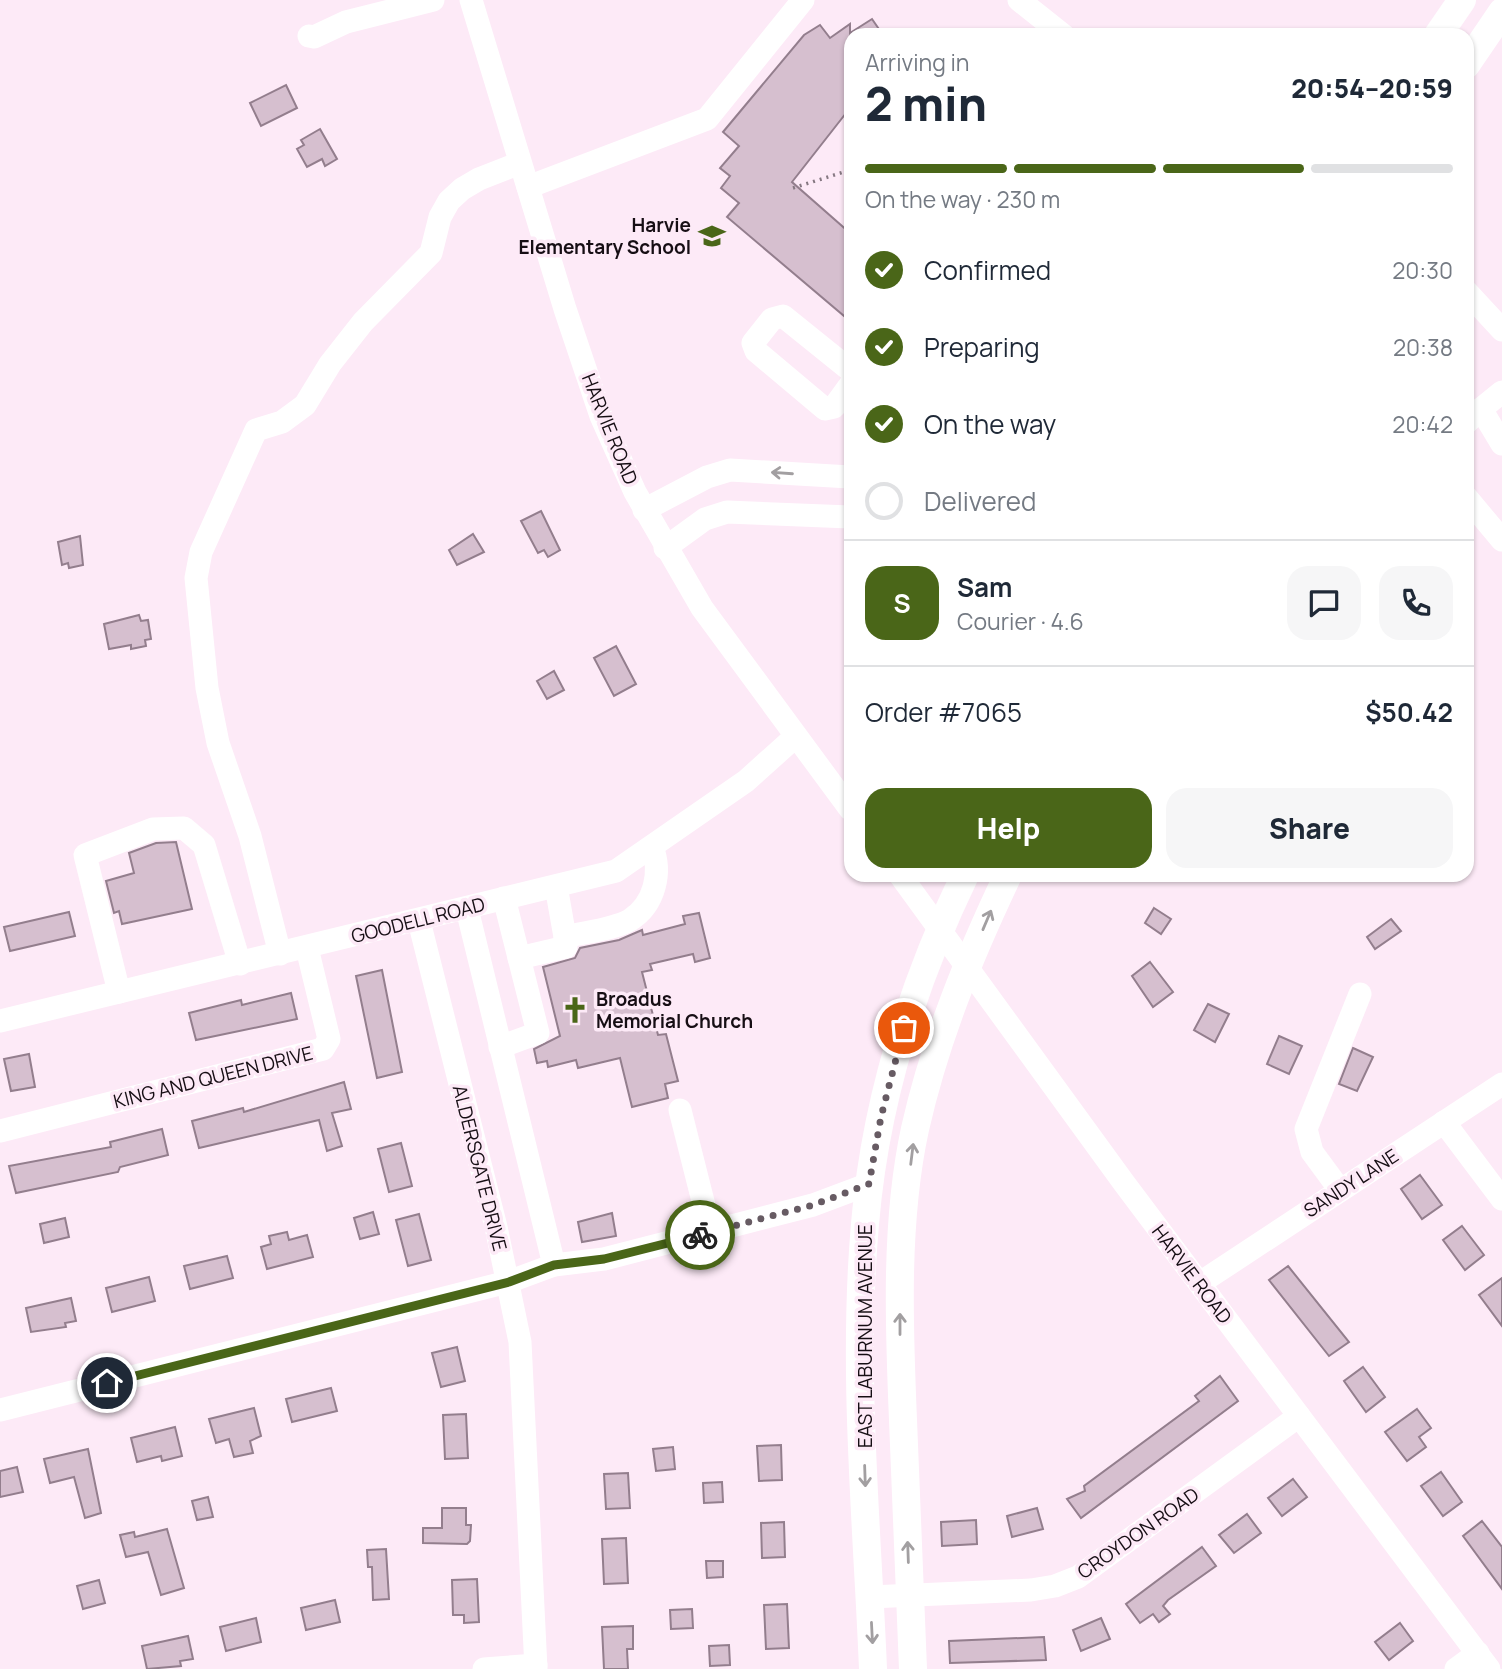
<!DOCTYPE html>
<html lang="en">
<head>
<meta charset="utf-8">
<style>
  body { margin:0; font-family:Manrope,sans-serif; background:#f6f6f7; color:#1f2937; height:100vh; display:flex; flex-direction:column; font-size:26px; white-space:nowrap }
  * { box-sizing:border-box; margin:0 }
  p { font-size:23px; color:#747a83 }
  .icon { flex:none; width:38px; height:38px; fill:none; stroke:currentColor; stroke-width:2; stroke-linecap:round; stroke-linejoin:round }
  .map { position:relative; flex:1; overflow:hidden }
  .side { position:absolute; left:844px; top:28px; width:630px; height:854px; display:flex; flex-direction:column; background:#fff; border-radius:21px; box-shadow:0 2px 5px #0004 }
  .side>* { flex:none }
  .pin { position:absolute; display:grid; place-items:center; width:60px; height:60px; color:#fff; margin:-30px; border:4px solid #fff; border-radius:50%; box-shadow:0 2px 7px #0007 }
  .courier { position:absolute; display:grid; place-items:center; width:70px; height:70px; margin:-35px; border:5px solid #4a6618; border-radius:50%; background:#fff; color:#222; box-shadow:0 2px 9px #0007 }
  .head em { font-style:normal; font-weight:800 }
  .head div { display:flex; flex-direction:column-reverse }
  .head { display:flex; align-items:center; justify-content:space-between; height:119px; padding:0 21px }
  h1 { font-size:46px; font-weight:800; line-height:52px }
  .bar { display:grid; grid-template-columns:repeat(4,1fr); gap:10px 7px; align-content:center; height:84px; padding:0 21px }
  .bar i { height:9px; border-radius:5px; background:#e0e1e3 }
  .bar .active { background:#4a6618 }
  .bar p { grid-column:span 4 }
  .line { display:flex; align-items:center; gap:18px; padding:0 21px; border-top:2px solid #e0e1e3 }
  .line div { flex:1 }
  .round { display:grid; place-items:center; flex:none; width:74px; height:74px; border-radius:21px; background:#f6f6f7 }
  ol { padding:0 21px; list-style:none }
  li { display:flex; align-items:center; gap:21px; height:77px }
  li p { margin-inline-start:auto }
  li .icon { padding:7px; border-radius:50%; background:#4a6618; color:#fff; stroke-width:4 }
  li:last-child { color:#747a83 }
  li i { width:38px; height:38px; border:4px solid #e0e1e3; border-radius:50% }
  .cta { display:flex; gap:14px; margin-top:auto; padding:14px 21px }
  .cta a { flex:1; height:80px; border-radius:21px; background:#4a6618; color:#fff; font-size:28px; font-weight:800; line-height:80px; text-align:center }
  .cta a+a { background:#f6f6f7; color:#1f2937 }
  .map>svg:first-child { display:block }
</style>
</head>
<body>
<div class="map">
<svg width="1502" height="1669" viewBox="0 0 1502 1669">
  <rect width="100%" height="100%" fill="#fdeaf7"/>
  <g fill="#d6bfcf" stroke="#937e8d" stroke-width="2">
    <path d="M872 19 883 35H850V108L792 182 850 233V321L727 217 739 203 721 188 730 176 720 168 739 146 723 132 804 35 820 25 830 38 850 24V33Z"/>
    <path d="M286 85 297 108 261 126 250 103Z"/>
    <path d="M320 129 337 159 325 166 322 159 307 167 297 149 304 145 301 140Z"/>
    <path d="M541 511 560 550 548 557 544 550 538 553 521 521Z"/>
    <path d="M473 534 484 552 457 565 449 550Z"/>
    <path d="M80 536 83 565 69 568 68 563 62 565 58 542Z"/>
    <path d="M139 615 141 621 148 620 151 639 145 640 146 646 131 649V645L109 649 104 624Z"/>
    <path d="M616 646 636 684 614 696 594 658Z"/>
    <path d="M554 671 564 690 547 699 537 681Z"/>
    <path d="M176 842 192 909 122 924 119 911 114 913 106 881 134 873 129 853 156 843Z"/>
    <path d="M1154 908 1171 919 1161 934 1145 923Z"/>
    <path d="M69 912 75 936 10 951 4 927Z"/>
    <path d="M699 913 710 958 695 962 693 954 650 964 652 970 642 972 658 1035 666 1034 678 1081 665 1084 668 1098 632 1107 620 1058 578 1068 576 1060 548 1067 547 1061 537 1063 534 1049 560 1036 543 967 575 958 580 948 619 940 642 930 643 935 685 924 683 916Z"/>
    <path d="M1391 919 1401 931 1375 949 1367 937Z"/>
    <path d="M1150 962 1173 992 1153 1007 1132 976Z"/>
    <path d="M382 970 402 1072 377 1078 356 976Z"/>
    <path d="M291 993 297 1019 196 1040 189 1013 241 1000 242 1005Z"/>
    <path d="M1208 1004 1229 1014 1215 1042 1194 1030Z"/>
    <path d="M1279 1036 1302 1046 1289 1074 1267 1064Z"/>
    <path d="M1353 1048 1373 1057 1357 1091 1339 1084Z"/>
    <path d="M29 1054 35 1087 11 1091 4 1059Z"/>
    <path d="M344 1082 351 1109 332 1113 342 1146 327 1151 319 1120 199 1148 192 1121 243 1108 244 1112Z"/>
    <path d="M162 1129 168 1155 120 1167 118 1172 16 1193 9 1166 111 1147 110 1142Z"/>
    <path d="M401 1143 412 1186 389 1192 378 1149Z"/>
    <path d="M1420 1175 1442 1205 1422 1219 1401 1189Z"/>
    <path d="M373 1212 379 1234 360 1239 354 1218Z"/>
    <path d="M612 1213 616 1236 582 1242 578 1222Z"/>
    <path d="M419 1214 431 1260 408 1266 396 1220Z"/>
    <path d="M65 1218 69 1237 44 1243 40 1224Z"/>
    <path d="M1462 1226 1484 1255 1465 1270 1443 1240Z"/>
    <path d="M287 1232 289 1240 307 1235 313 1257 267 1269 261 1247 271 1244 269 1236Z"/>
    <path d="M227 1256 233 1278 190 1289 184 1266Z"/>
    <path d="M1288 1266 1349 1342 1329 1356 1269 1280Z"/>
    <path d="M149 1277 155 1301 112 1312 106 1288Z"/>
    <path d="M1502 1278V1326L1479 1295Z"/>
    <path d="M71 1298 76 1321 65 1323 66 1327 31 1332 26 1308Z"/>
    <path d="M457 1347 465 1381 441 1387 432 1353Z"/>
    <path d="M1363 1367 1385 1397 1366 1412 1344 1381Z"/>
    <path d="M1220 1376 1238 1401 1081 1518 1067 1499 1085 1491 1084 1486 1199 1401 1195 1396Z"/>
    <path d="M331 1388 337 1411 292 1422 286 1399Z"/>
    <path d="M254 1408 261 1436 250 1441 253 1453 234 1457 229 1439 216 1443 209 1419Z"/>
    <path d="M1417 1409 1431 1428 1419 1437 1426 1447 1407 1461 1385 1432Z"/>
    <path d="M466 1414 468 1458 445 1459 443 1415Z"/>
    <path d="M175 1427 182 1456 162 1461 161 1456 137 1462 131 1438Z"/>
    <path d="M781 1445 782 1480 759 1481 757 1446Z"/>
    <path d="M673 1447 675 1469 656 1471 653 1449Z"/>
    <path d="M88 1449 101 1513 85 1518 74 1477 50 1483 44 1459Z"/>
    <path d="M17 1467 23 1492 0 1497V1471Z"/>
    <path d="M1441 1472 1462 1502 1443 1516 1421 1486Z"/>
    <path d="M628 1473 630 1508 606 1509 604 1474Z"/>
    <path d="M1293 1479 1307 1497 1282 1516 1268 1498Z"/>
    <path d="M722 1482 723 1502 704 1503 703 1483Z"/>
    <path d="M208 1497 213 1517 197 1520 192 1501Z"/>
    <path d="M442 1508H466V1525H471L470 1541 467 1544 423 1543V1528H442Z"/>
    <path d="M1037 1508 1043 1529 1012 1537 1007 1516Z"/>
    <path d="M1247 1514 1261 1533 1234 1553 1219 1535Z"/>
    <path d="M976 1520 977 1544 942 1546 941 1522Z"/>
    <path d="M1482 1521 1502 1547V1589L1463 1536Z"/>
    <path d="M784 1522 785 1557 762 1558 761 1523Z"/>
    <path d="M167 1529 184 1588 161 1595 148 1552 126 1557 120 1535 134 1532 135 1537Z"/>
    <path d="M626 1538 628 1583 604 1584 602 1539Z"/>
    <path d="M1202 1547 1216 1566 1168 1600 1163 1606 1170 1614 1159 1622 1153 1614 1140 1623 1126 1604Z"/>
    <path d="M386 1549 389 1599 373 1600 372 1567H368L367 1550Z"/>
    <path d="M706 1561H723V1577L707 1578Z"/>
    <path d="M477 1579 479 1622 464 1623V1615H453L452 1580Z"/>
    <path d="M99 1580 105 1603 83 1609 77 1586Z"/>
    <path d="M335 1600 340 1622 306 1630 301 1608Z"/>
    <path d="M787 1604 789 1648 766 1649 764 1605Z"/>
    <path d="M692 1609 693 1628 671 1629 670 1610Z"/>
    <path d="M256 1618 261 1642 226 1651 220 1627Z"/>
    <path d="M1101 1618 1110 1639 1081 1651 1073 1630Z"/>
    <path d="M1400 1623 1413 1641 1389 1660 1375 1642Z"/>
    <path d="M633 1626V1649H627L628 1669H604L602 1627Z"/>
    <path d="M188 1636 193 1659 180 1661 181 1666 147 1669 142 1646Z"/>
    <path d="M1044 1637 1046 1660 950 1663 949 1641Z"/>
    <path d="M729 1645 730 1665 710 1666 709 1646Z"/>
  </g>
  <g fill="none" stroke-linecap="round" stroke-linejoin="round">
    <path stroke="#867882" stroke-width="3.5" stroke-dasharray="2 5" stroke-linecap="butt" d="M793 188 850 170"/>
    <g stroke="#fff" stroke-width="23">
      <path d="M471 0 565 309 601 416 635 492 702 608 850 809"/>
      <path d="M1019 0 1063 35"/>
      <path d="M309 36 314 37 346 22 433 0"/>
      <path d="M528 187 707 119 803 0"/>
      <path d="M1466 291 1502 330"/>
      <path d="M850 370 783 316 772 319 753 343 756 351 825 409 834 407 850 385"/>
      <path d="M1481 409 1502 392"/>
      <path d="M1466 423 1481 409 1502 444"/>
      <path d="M1466 497 1502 540"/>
      <path d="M644 510 707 477 730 470 850 477"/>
      <path d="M665 548 705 519 727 512 850 517"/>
      <path d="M900 875 1124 1183 1489 1669"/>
      <path d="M556 886 565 937C584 932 612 930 630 920 655 904 662 872 652 847"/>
      <path d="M467 909 554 1265"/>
      <path d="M419 921 496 1227 520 1342 536 1669"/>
      <path d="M280 954 250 836 218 743 207 688 196 578 201 552 256 430 282 422 305 405 330 364 363 322 431 253 440 217 449 201 462 189 479 179 520 163"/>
      <path d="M519 958 566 947 565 937"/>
      <path d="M119 992 85 855 153 829 184 828 204 845 240 964"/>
      <path d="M0 1021 616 871 746 781 796 736"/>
      <path d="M500 1047 538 1033 504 898"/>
      <path d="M680 1110 711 1233"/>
      <path d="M1444 1122 1502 1199"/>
      <path d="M0 1131 323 1049 329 1039 307 948"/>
      <path d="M1340 1190 1312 1152 1306 1129 1360 994"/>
      <path d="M1200 1283 1502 1084"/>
      <path d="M0 1410 508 1282 554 1265 604 1259 813 1205 869 1184"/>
      <path d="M870 1597 1031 1590 1055 1586 1078 1577 1299 1416"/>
      <path d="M484 1669 536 1665"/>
      <path d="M1456 1669 1478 1653"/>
    </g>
    <g stroke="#fff" stroke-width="28">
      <path d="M1438 35 1462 0"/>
      <path d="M1466 65 1502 12"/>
      <path d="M873 1669C867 1522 852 1372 865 1224 875 1103 912 985 965 875"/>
      <path d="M913 1669C909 1586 906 1503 903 1420 899 1325 895 1221 915 1129 935 1040 969 957 1008 875"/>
    </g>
  </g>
  <defs><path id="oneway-shaft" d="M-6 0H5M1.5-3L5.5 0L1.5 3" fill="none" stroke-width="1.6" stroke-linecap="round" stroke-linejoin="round" transform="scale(1.75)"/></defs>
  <g stroke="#a29fa1">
    <use href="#oneway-shaft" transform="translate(782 473) rotate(-176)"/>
    <use href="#oneway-shaft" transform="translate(987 920) rotate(-67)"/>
    <use href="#oneway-shaft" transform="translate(912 1154) rotate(-83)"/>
    <use href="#oneway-shaft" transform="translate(900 1324) rotate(-90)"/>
    <use href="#oneway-shaft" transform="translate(865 1476) rotate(88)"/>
    <use href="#oneway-shaft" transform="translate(908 1552) rotate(-92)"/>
    <use href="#oneway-shaft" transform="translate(872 1633) rotate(87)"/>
  </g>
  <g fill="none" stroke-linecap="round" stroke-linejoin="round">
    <path stroke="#675b63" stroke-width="7" stroke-dasharray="0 12.6" d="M700 1235 813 1205 869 1184 881 1117 904 1028"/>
    <path stroke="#4a6618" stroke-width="9" d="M107 1383 509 1282 554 1265 604 1259 700 1235"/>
  </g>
  <defs>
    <symbol id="school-bare" viewBox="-9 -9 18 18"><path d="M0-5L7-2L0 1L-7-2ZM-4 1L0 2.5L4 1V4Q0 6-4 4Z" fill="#4a6618" stroke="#fdeaf7" stroke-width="2.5" paint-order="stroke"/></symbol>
    <symbol id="church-bare" viewBox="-9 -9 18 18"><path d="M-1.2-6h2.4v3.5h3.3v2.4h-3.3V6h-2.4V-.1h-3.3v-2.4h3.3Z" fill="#4a6618" stroke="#fdeaf7" stroke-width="2.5" paint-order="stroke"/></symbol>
  </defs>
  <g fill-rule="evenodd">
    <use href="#school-bare" x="693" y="217" width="38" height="38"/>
    <use href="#church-bare" x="556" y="991" width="38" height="38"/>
  </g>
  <g text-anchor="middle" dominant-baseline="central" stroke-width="7" stroke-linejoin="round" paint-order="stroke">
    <g font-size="19" font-weight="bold" fill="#160e14" stroke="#fdeaf7" text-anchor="end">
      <text x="691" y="225">Harvie<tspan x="691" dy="22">Elementary School</tspan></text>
      <text x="596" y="999" text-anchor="start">Broadus<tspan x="596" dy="22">Memorial Church</tspan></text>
    </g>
    <g font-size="19" fill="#160e14" stroke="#fdeaf7">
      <text transform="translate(610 429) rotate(68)">HARVIE ROAD</text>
      <text transform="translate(418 920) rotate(-14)">GOODELL ROAD</text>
      <text transform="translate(213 1077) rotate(-14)">KING AND QUEEN DRIVE</text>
      <text transform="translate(480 1168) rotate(76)">ALDERSGATE DRIVE</text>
      <text transform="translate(1351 1183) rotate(-33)">SANDY LANE</text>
      <text transform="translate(1192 1274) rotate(53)">HARVIE ROAD</text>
      <text transform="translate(865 1336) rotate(-90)">EAST LABURNUM AVENUE</text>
      <text transform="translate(1138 1533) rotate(-35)">CROYDON ROAD</text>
    </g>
  </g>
</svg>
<div class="pin" style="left:904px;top:1028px;background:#ea580c"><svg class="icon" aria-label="bag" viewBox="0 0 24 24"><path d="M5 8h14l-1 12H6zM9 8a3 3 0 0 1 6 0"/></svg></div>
<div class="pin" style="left:107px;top:1383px;background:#1f2937"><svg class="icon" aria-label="home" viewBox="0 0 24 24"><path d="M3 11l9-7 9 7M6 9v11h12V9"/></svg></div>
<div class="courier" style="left:700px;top:1235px"><svg class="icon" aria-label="bike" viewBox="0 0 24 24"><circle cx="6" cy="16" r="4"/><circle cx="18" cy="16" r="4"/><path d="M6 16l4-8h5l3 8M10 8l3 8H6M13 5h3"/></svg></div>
<section class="side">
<div class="head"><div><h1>2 min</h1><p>Arriving in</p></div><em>20:54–20:59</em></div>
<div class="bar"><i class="active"></i><i class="active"></i><i class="active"></i><i></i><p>On the way · 230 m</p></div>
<ol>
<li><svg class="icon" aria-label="check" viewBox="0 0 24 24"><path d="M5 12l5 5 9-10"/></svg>Confirmed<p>20:30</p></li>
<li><svg class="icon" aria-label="check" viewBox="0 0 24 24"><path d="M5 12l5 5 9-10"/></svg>Preparing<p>20:38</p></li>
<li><svg class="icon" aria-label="check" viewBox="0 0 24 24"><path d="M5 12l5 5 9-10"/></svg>On the way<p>20:42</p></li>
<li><i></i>Delivered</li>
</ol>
<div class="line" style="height:126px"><b class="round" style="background:#4a6618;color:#fff">S</b><div><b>Sam</b><p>Courier · 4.6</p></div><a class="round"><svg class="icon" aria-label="chat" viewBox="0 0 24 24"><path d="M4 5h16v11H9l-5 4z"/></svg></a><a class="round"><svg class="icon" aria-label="phone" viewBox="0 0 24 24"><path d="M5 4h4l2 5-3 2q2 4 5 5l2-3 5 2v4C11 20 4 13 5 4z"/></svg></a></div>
<div class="line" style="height:91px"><div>Order #7065</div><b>$50.42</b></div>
<div class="cta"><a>Help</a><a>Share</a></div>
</section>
</div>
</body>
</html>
